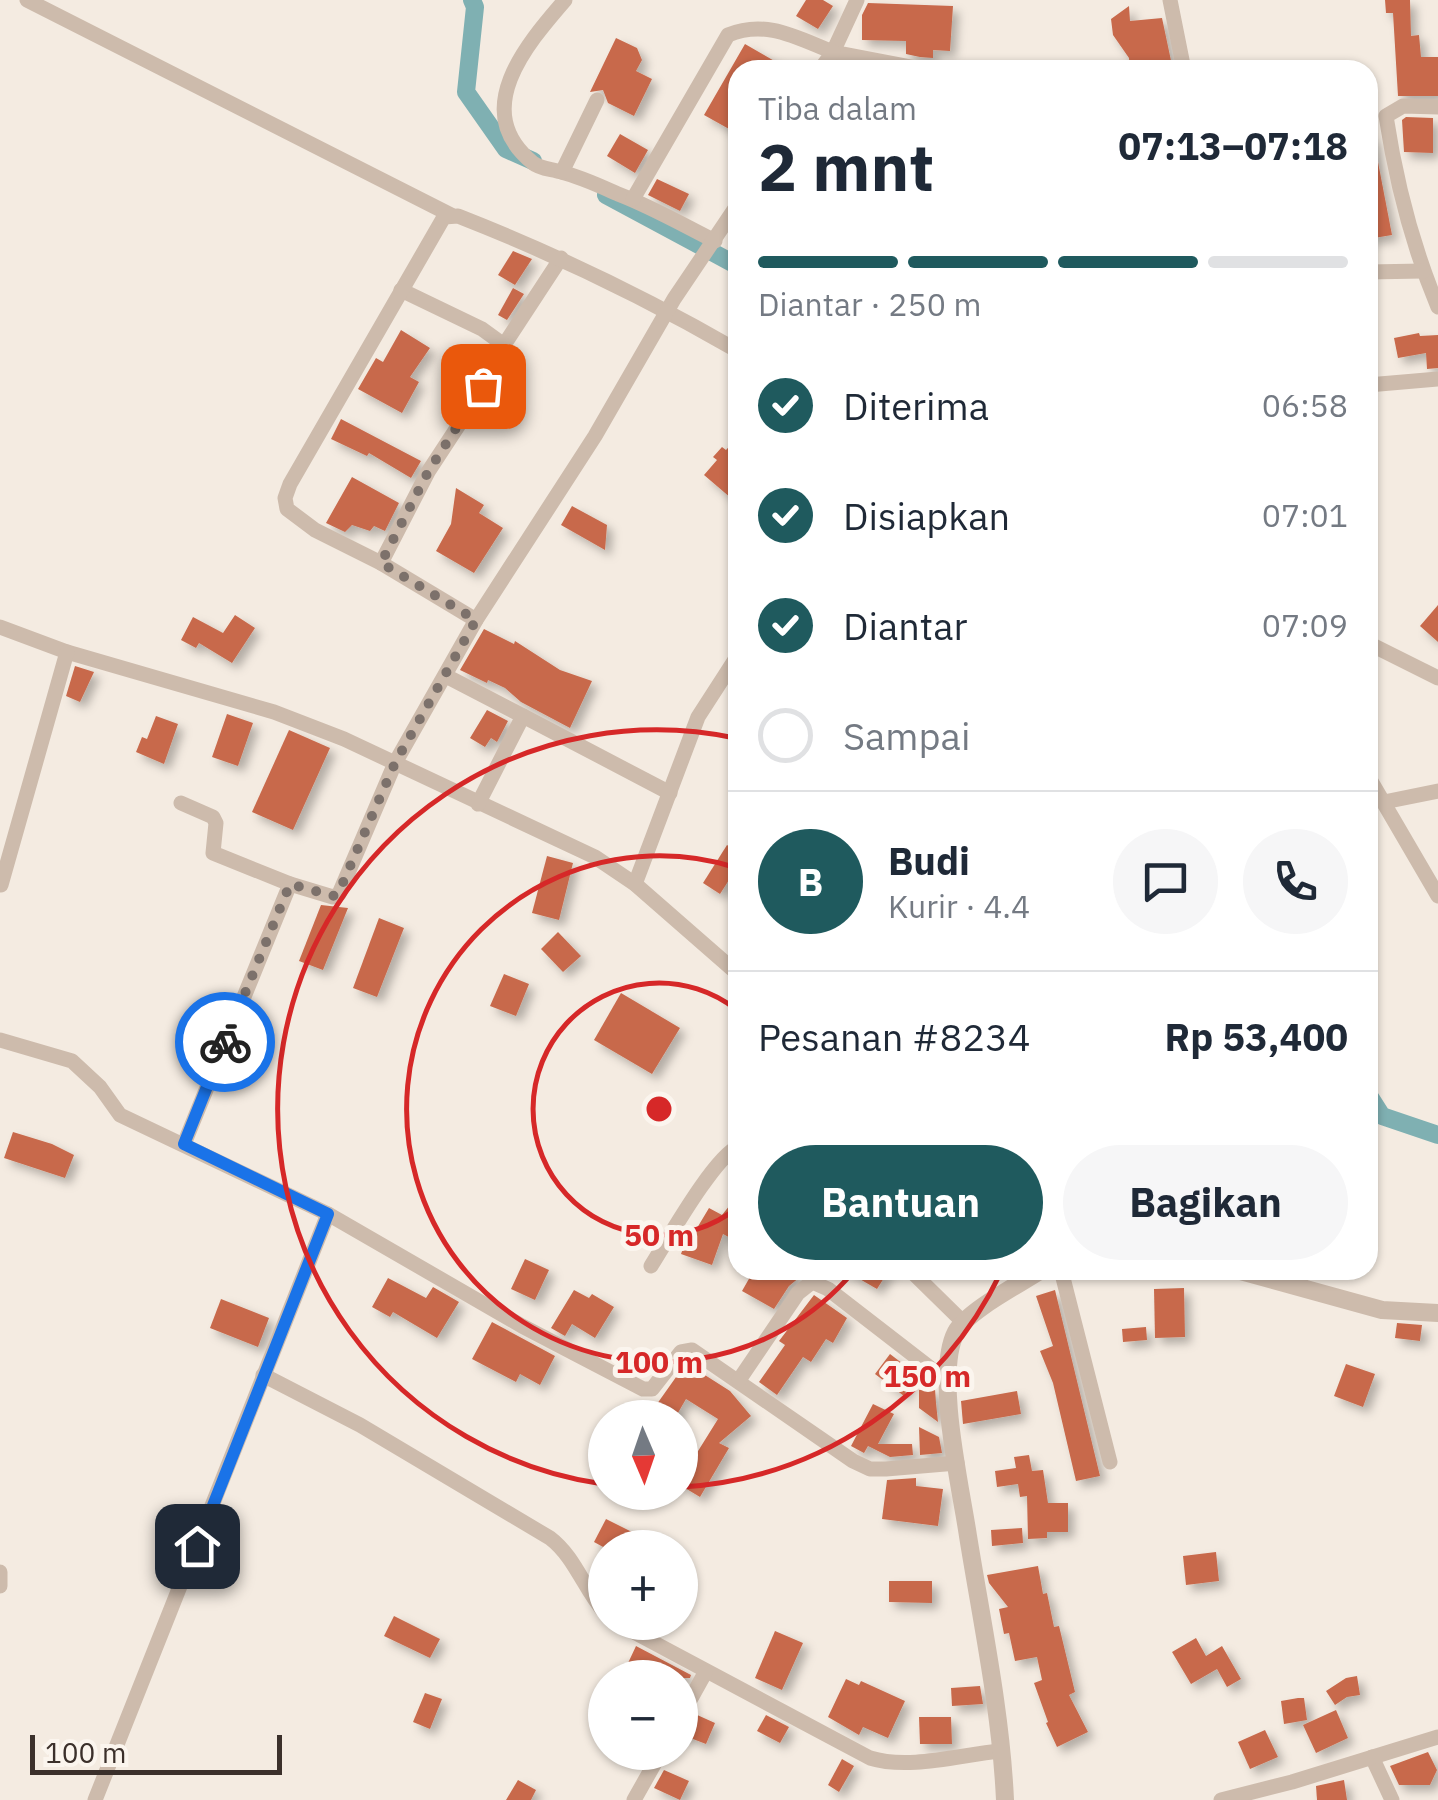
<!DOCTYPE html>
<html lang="id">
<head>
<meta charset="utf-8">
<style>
  body { margin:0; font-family:"IBM Plex Sans",sans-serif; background:#f6f6f7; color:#1f2937; height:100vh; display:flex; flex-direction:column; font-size:38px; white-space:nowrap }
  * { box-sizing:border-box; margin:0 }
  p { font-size:32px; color:#747a83 }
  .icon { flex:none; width:55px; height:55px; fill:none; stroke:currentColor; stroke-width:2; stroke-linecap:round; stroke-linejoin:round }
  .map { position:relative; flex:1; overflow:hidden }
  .side { position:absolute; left:728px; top:60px; width:650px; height:1220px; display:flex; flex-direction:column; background:#fff; border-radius:30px; box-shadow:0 2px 8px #0004 }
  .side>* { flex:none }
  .needle { width:65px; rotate:178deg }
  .tools { position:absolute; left:588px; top:1400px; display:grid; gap:20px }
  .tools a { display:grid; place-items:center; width:110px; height:110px; border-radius:50%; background:#fff; box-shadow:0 2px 8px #0004; font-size:50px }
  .scale { position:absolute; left:30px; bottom:25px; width:252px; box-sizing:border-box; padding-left:10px; border:5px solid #3b302b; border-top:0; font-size:28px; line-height:35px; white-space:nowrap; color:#3b302b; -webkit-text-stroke:8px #fbf5ee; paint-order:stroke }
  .pin { position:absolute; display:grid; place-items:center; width:85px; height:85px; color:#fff; margin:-42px; border-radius:20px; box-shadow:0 5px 15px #0006 }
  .courier { position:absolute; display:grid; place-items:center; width:100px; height:100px; margin:-50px; border:8px solid #1a73e8; border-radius:50%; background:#fff; color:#222; box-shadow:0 2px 12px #0007 }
  .summary em { font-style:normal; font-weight:700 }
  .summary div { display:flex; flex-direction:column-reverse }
  .summary { display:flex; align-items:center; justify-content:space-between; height:170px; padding:0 30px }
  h1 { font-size:65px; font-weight:700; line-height:75px }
  .bar { display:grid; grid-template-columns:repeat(4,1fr); gap:15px 10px; align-content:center; height:120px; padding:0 30px }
  .bar i { height:12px; border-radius:8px; background:#e0e1e3 }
  .bar .current { background:#1f5a5e }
  .bar p { grid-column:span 4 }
  .line { display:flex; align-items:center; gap:25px; padding:0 30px; border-top:2px solid #e0e1e3 }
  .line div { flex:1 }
  .round { display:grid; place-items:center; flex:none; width:105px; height:105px; border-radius:52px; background:#f6f6f7 }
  ol { padding:0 30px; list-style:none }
  li { display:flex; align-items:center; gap:30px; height:110px }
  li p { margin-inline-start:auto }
  li .icon { padding:10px; border-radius:50%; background:#1f5a5e; color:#fff; stroke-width:4 }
  li:last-child { color:#747a83 }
  li i { width:55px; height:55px; border:5px solid #e0e1e3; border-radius:50% }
  .action { display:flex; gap:20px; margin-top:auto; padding:20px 30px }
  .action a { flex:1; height:115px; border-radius:60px; background:#1f5a5e; color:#fff; font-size:40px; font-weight:700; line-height:115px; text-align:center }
  .action a+a { background:#f6f6f7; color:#1f2937 }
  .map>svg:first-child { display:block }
</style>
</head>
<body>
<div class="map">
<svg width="1438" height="1800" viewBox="0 0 1438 1800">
  <defs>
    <filter id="shadow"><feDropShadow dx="6" dy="6" stdDeviation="5" flood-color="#0004"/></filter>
  </defs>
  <rect width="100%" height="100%" fill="#f4ebe1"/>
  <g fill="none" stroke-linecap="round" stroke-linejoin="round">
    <g stroke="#7fb0b2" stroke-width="18">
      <path d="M472 0 475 7 466 92 506 149 533 161"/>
      <path d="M606 195 738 266"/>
      <path d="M1368 1094 1382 1116 1438 1135"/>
    </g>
  </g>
  <g fill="#c8694b" filter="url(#shadow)">
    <path d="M806 0H823L833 6 818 29 796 16Z"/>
    <path d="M1385 0H1410L1411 36 1419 35 1421 57H1438V96H1398L1393 13H1386Z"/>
    <path d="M868 3 953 6 950 51 933 50V58L920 57 906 54V41L862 40V15Z"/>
    <path d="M1129 6 1130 21 1162 18 1173 70H1130L1129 58 1113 35 1111 19Z"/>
    <path d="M616 38 637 48 642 60 636 71 652 79 634 116 608 103 603 90 590 92Z"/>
    <path d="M745 44 790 70H738V134L704 115Z"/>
    <path d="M1406 117 1433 118V153L1404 152 1402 120Z"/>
    <path d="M620 134 648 150 635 173 607 156Z"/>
    <path d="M1368 136H1373L1392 235 1368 239Z"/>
    <path d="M657 179 689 194 680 211 648 195Z"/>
    <path d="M513 251 532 259 515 285 498 275Z"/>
    <path d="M513 288 524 294 507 320 498 315Z"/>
    <path d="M401 330 430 348 410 377 419 382 402 413 358 389 376 358 383 362Z"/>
    <path d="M1419 333 1420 336 1438 335V368L1427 369 1426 353 1398 358 1394 338Z"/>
    <path d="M341 419 421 461 411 478 369 453 367 456 331 439Z"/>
    <path d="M738 437V504L704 475 717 460 713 457 722 447 726 450Z"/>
    <path d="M352 477 399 503 385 531 374 526 370 531 352 525 345 532 326 523Z"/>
    <path d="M456 488 484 505 479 513 503 528 474 573 436 551 451 524Z"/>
    <path d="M572 506 607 525 605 550 561 525Z"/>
    <path d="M1438 605V642L1420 626Z"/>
    <path d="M235 615 255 628 232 663 199 643 196 648 181 640 193 617 223 633Z"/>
    <path d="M484 629 514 644 515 641 560 670 592 681 570 728 521 702 505 688 488 680 487 683 460 670Z"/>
    <path d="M75 666 94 672 80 702 66 696Z"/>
    <path d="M487 710 508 721 497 742 491 738 485 747 470 738Z"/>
    <path d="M227 714 253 723 238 766 212 757Z"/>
    <path d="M156 716 178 724 164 764 136 752 142 737 147 739Z"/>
    <path d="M289 730 330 748 293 830 252 812Z"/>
    <path d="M727 845 738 852V866L720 894 703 883Z"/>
    <path d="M547 856 573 863 559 920 532 913Z"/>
    <path d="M321 905 348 908 323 970 299 961Z"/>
    <path d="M379 918 404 928 377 997 353 988Z"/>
    <path d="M558 932 581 956 563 972 541 949Z"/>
    <path d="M504 974 529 984 516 1016 490 1006Z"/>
    <path d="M621 993 680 1028 652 1074 594 1040Z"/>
    <path d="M13 1132 52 1144 74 1155 65 1178 4 1158Z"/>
    <path d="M738 1195V1242L723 1234 712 1265 681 1254 687 1237 691 1238 709 1208 722 1215Z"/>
    <path d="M525 1259 549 1270 535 1300 511 1289Z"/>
    <path d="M754 1270H788L800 1277 789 1286 774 1309 742 1291Z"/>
    <path d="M844 1270H889L877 1289Z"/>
    <path d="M388 1278 426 1298 433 1287 459 1302 437 1338 393 1312 390 1317 372 1307Z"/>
    <path d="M1184 1288 1185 1337 1155 1338 1154 1289Z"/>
    <path d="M574 1290 589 1298 592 1294 614 1307 595 1338 572 1324 565 1336 551 1328Z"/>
    <path d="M1055 1290 1100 1476 1076 1481 1053 1383 1040 1351 1053 1346 1036 1296Z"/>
    <path d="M814 1295 847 1318 833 1343 826 1339 811 1362 803 1357 777 1395 759 1382 785 1345 779 1341Z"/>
    <path d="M221 1299 269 1318 258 1347 210 1328Z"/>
    <path d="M492 1322 555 1356 540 1385 520 1374 516 1382 472 1359Z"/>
    <path d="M1397 1323 1422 1325 1420 1341 1395 1338Z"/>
    <path d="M1146 1327 1147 1340 1123 1342 1122 1329Z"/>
    <path d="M890 1354 915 1373 904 1396 875 1374Z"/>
    <path d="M686 1363 730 1391 751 1416 719 1443 729 1448 700 1497 680 1485V1480L718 1419 686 1399 675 1418H647Z"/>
    <path d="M1346 1364 1375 1374 1363 1407 1334 1396Z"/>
    <path d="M935 1389 936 1403 938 1422 919 1408V1390Z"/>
    <path d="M1017 1391 1021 1414 963 1424 961 1401Z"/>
    <path d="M873 1404 894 1414 878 1444H912L913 1455 890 1457 868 1446 864 1453 851 1446Z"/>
    <path d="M919 1427 939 1437 942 1453 920 1455Z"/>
    <path d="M1029 1455 1032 1471 1043 1470 1048 1503H1068V1532H1047V1538L1028 1539 1027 1496 1020 1497 1018 1484 997 1487 995 1471 1016 1468 1014 1457Z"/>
    <path d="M916 1478V1486L943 1489 938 1526 882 1519 887 1480Z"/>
    <path d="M606 1519 636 1534 629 1548H605L594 1542Z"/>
    <path d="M1022 1528 1023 1543 992 1546 991 1530Z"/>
    <path d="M1216 1552 1219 1581 1186 1585 1183 1556Z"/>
    <path d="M1038 1566 1043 1594 1047 1593 1054 1627 1059 1626 1075 1692 1069 1695 1088 1732 1057 1747 1046 1723 1048 1722 1034 1683 1042 1680 1037 1657 1015 1661 1009 1633 1004 1634 999 1609 1008 1607 989 1583 987 1575Z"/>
    <path d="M889 1581H932V1603L889 1602Z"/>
    <path d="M394 1616 440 1639 430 1658 384 1636Z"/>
    <path d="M775 1631 803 1643 782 1690 755 1678Z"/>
    <path d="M1196 1638 1206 1656 1222 1646 1241 1679 1227 1687 1217 1669 1191 1684 1172 1652Z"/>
    <path d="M636 1646 691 1675 690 1678H621Z"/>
    <path d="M1357 1676 1360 1695 1347 1697 1335 1705 1326 1691 1346 1678Z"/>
    <path d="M846 1679 859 1685 861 1681 905 1701 888 1738 863 1727 859 1735 828 1717Z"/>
    <path d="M980 1686 983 1704 952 1706 951 1688Z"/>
    <path d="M425 1693 442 1699 430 1729 413 1722Z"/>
    <path d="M1298 1698H1304L1307 1720 1284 1724 1281 1701Z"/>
    <path d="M1336 1710 1348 1738 1316 1753 1303 1725Z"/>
    <path d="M695 1714 715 1723 706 1744 680 1734V1729L687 1727Z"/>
    <path d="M766 1715 789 1727 780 1743 757 1731Z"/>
    <path d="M919 1717H951L952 1744H920Z"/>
    <path d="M1265 1730 1278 1757 1250 1769 1238 1742Z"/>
    <path d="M1428 1752 1437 1770 1430 1785H1399L1390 1766Z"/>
    <path d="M842 1759 854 1766 839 1792 828 1785Z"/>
    <path d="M664 1770 689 1781 680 1800 654 1788Z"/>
    <path d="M518 1780 536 1790 531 1800H506Z"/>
    <path d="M1344 1780 1347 1800H1317L1316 1786Z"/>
  </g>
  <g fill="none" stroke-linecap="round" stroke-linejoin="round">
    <g stroke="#cdbbac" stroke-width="15">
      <path d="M27 0 451 215"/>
      <path d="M565 0C526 45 469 111 533 163 540 169 552 169 561 172 581 177 600 186 618 194 652 207 683 225 715 241"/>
      <path d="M857 0 833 52 927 70"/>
      <path d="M1170 0 1184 70"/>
      <path d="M1438 107 1403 106 1386 116C1396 182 1412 245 1438 307"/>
      <path d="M562 172 597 100"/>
      <path d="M633 199 728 35C766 19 797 38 833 52L820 70"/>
      <path d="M1368 272 1423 271"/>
      <path d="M504 345 561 258"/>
      <path d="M1368 385 1438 379"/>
      <path d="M381 563 428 472 500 362 504 345 482 329 401 290"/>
      <path d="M476 620 381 563 315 530 287 509 285 498 290 484 444 217 458 216C555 254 648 299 738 351"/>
      <path d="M0 627 67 652 274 712 344 739 595 857 635 884 738 974"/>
      <path d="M1368 643 1438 678"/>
      <path d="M446 676 523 716 478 804"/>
      <path d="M523 716 670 793"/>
      <path d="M1368 776 1438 896"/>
      <path d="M1384 802 1438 791"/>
      <path d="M181 803 213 817 216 823 213 853 290 884"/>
      <path d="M635 884 698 717 738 655"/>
      <path d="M1 885 67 652"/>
      <path d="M0 1040 72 1061 100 1087 120 1115 328 1214 522 1326 643 1389H652L681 1352 692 1350 853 1461 870 1469H886L957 1463"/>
      <path d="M184 1144 290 884 333 897 339 894 395 763 476 620 595 436 674 299 738 204"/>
      <path d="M651 1266C667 1241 714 1157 738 1147"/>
      <path d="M910 1270 963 1322"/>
      <path d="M1061 1270 1110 1462"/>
      <path d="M1299 1287 1302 1270"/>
      <path d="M263 1375 360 1425 550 1538C575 1557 584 1589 605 1613"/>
      <path d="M739 1380 798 1293 812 1282 828 1289 947 1381"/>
      <path d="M0 1572V1586"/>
      <path d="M615 1622 870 1758C909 1770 959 1755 1000 1751"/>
      <path d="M680 1718 705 1673"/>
      <path d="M1372 1757 1392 1800"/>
      <path d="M95 1800 328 1214"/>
      <path d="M634 1800 661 1752"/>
      <path d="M1221 1800 1292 1782 1438 1737"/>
    </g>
    <g stroke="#cdbbac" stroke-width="18">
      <path d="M1237 1270 1382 1310 1438 1313"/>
      <path d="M1005 1800C1001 1712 982 1623 968 1536 961 1488 934 1374 956 1332 967 1311 1020 1284 1041 1270"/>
    </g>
  </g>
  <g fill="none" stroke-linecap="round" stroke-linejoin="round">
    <path stroke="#7c716b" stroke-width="10" stroke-dasharray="0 18" d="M225 1042 290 884 333 896 338 894 395 763 476 620 381 563 428 472 483 386"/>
    <path stroke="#1a73e8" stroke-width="12" d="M197 1546 328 1214 184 1144 225 1042"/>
  </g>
  <g fill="none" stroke="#d62828" stroke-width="5">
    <path d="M737 1208A126 126 0 1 1 737 1010"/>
    <path d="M853 1272A253 253 0 1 1 737 868"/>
    <path d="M1001 1272A379 379 0 0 1 682 1487M603 1484A379 379 0 1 1 735 738"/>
  </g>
  <circle cx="659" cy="1109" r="15" fill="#d62828" stroke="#fbf5ee" stroke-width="5"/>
  <g font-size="30" text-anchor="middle" font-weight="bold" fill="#d62828" stroke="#fbf5ee" stroke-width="10" stroke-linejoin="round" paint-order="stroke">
    <text x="659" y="1246">50 m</text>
    <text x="659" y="1373">100 m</text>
    <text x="927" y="1387">150 m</text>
  </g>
</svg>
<div class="tools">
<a><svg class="needle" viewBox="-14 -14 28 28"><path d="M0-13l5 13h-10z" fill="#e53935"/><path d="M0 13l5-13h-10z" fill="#747a83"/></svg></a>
<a>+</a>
<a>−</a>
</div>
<div class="scale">100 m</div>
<div class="pin" style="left:483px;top:386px;background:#ea580c"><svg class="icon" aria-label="bag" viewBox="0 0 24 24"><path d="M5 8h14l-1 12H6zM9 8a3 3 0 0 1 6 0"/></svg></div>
<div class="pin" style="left:197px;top:1546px;background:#1f2937"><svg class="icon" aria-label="home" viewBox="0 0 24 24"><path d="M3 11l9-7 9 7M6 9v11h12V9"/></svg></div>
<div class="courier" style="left:225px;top:1042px"><svg class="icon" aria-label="bike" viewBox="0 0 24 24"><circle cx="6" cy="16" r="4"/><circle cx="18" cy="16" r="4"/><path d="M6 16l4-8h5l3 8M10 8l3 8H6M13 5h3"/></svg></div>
<section class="side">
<div class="summary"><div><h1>2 mnt</h1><p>Tiba dalam</p></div><em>07:13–07:18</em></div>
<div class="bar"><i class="current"></i><i class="current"></i><i class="current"></i><i></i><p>Diantar · 250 m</p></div>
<ol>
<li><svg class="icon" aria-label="check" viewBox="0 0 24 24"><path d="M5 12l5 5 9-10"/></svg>Diterima<p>06:58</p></li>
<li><svg class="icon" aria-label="check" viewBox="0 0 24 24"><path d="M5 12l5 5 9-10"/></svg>Disiapkan<p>07:01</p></li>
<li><svg class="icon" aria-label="check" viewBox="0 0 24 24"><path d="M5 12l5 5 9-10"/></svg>Diantar<p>07:09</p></li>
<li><i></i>Sampai</li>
</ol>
<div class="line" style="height:180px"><b class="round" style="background:#1f5a5e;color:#fff">B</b><div><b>Budi</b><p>Kurir · 4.4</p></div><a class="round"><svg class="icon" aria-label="chat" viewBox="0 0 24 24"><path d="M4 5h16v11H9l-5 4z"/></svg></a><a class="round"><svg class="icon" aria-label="phone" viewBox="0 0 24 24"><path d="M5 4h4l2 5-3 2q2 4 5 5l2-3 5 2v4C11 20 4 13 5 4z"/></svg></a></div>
<div class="line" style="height:130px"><div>Pesanan #8234</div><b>Rp 53,400</b></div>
<div class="action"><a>Bantuan</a><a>Bagikan</a></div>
</section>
</div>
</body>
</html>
